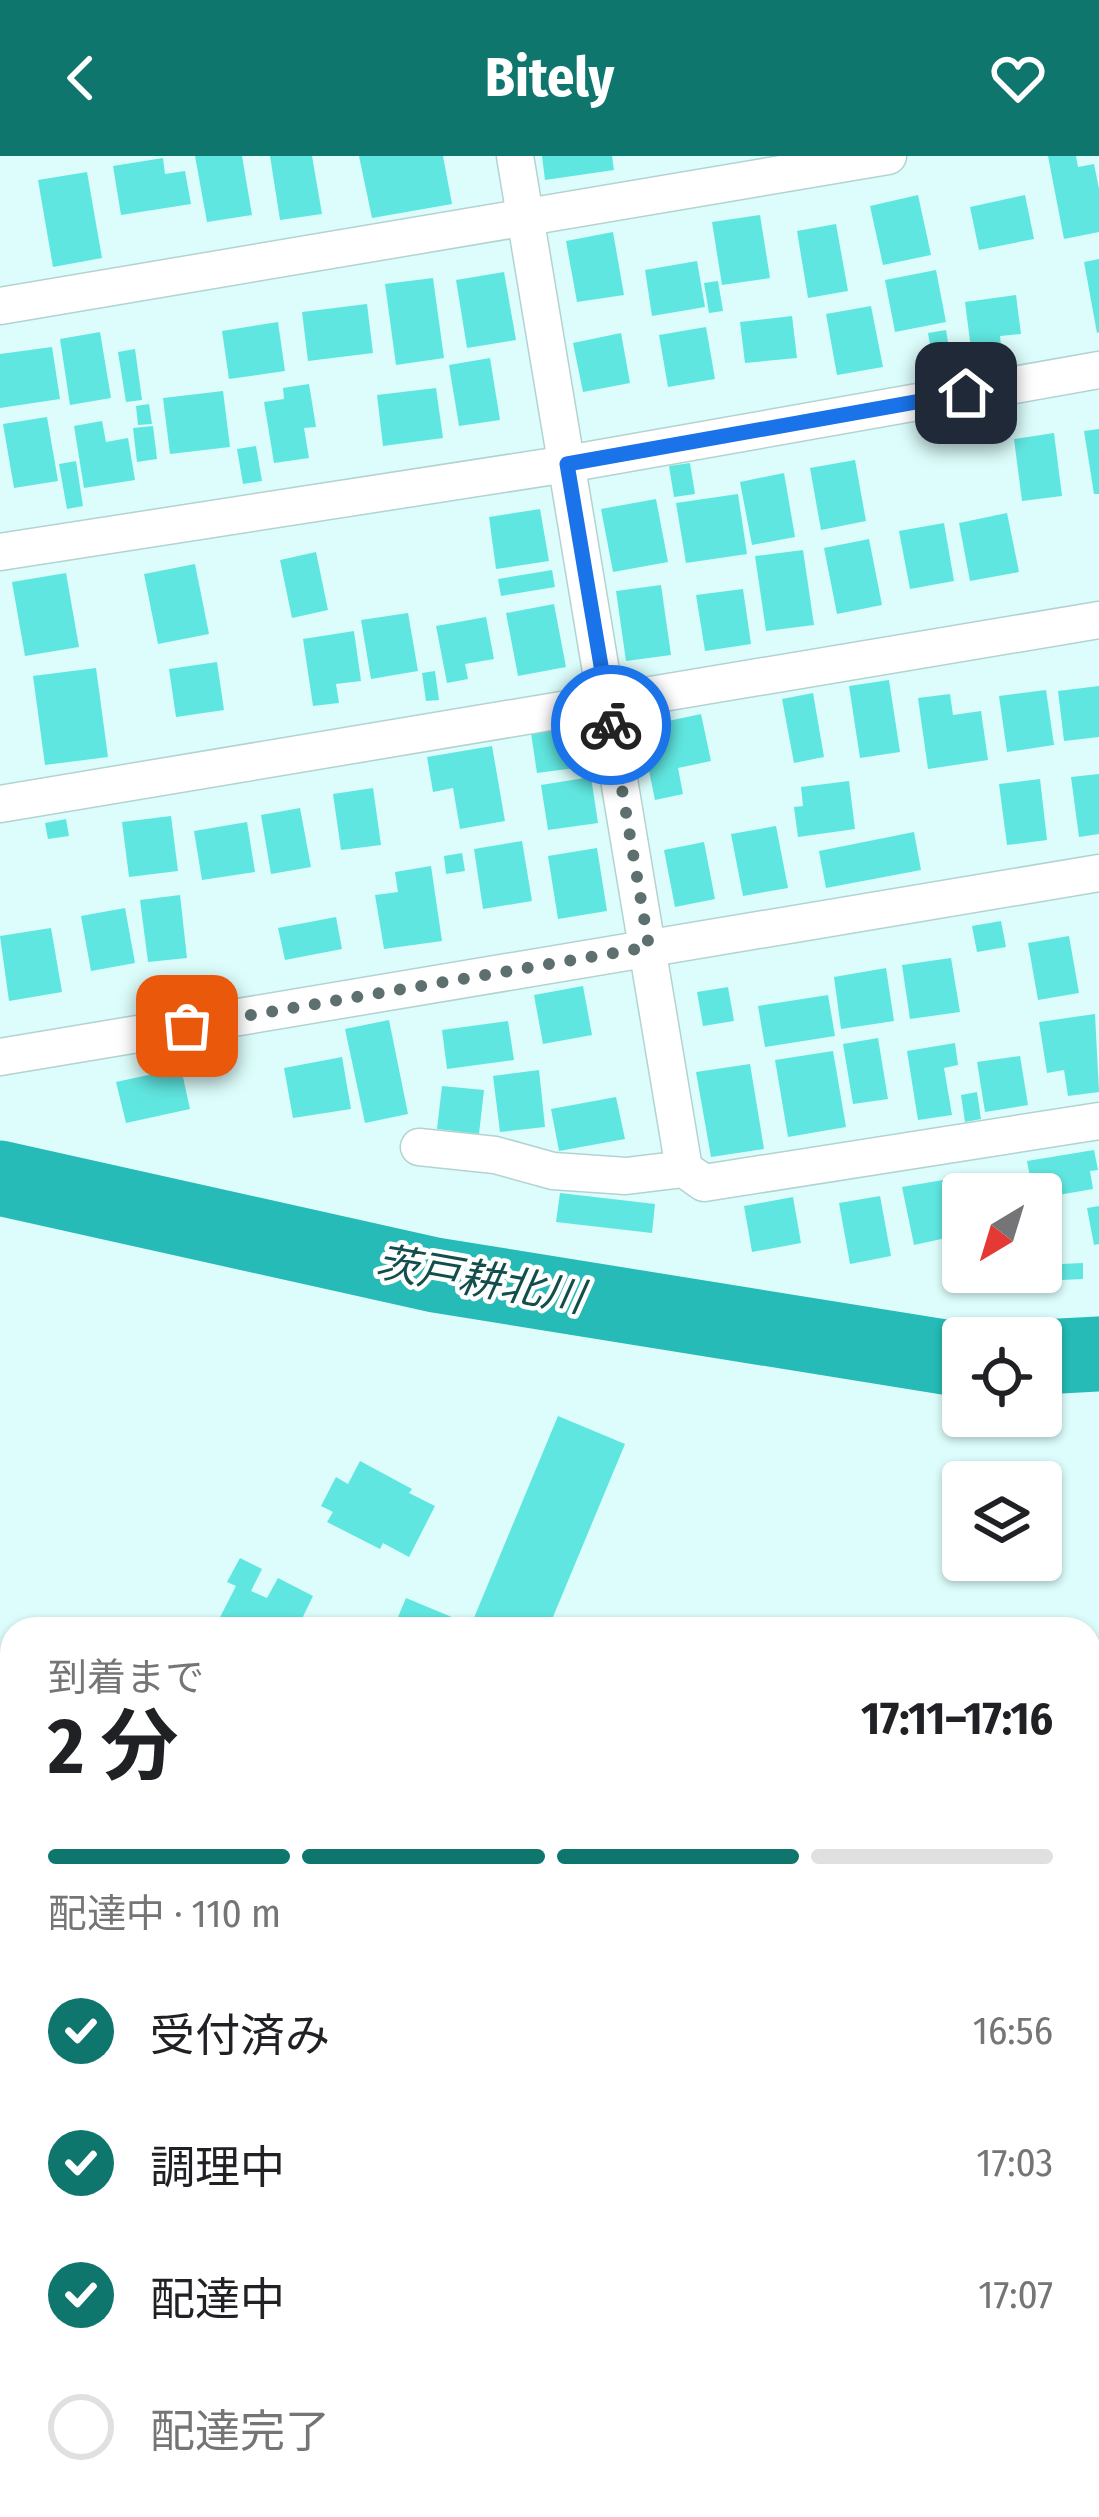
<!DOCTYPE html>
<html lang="ja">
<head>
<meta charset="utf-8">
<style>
  body { margin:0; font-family:"Fira Sans Condensed","Noto Sans JP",sans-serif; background:#f2f2f2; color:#202124; height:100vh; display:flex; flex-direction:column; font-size:45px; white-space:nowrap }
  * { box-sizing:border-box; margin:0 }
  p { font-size:39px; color:#757577 }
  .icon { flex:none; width:66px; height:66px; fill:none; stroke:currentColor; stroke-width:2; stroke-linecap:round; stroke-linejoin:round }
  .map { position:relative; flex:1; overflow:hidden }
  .drawer { position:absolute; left:0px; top:1461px; width:1101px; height:900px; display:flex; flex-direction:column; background:#fff; border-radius:36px 36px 0 0; box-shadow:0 3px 9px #0004 }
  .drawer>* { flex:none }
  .needle { width:78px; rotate:218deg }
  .fabs { position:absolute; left:942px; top:1017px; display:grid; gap:24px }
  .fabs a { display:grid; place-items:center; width:120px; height:120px; border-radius:12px; background:#fff; box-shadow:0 3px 9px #0004; font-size:60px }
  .pin { position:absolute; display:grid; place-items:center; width:102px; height:102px; color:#fff; margin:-51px; border-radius:24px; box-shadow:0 6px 18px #0006 }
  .courier { position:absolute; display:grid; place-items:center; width:120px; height:120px; margin:-60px; border:9px solid #1a73e8; border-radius:50%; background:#fff; color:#222; box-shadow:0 3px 15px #0007 }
  .headline em { font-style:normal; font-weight:700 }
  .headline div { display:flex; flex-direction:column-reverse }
  .headline { display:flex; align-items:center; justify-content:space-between; height:204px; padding:0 48px }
  h1 { font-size:78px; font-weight:700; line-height:90px }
  .bar { display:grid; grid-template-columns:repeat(4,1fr); gap:18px 12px; align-content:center; height:144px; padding:0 48px }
  .bar i { height:15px; border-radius:9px; background:#e0e0e0 }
  .bar .selected { background:#0f766e }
  .bar p { grid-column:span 4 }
  ol { padding:0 48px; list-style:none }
  li { display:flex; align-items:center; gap:36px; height:132px }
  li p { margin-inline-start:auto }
  li .icon { padding:12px; border-radius:50%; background:#0f766e; color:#fff; stroke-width:4 }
  li:last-child { color:#757577 }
  li i { width:66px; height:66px; border:6px solid #e0e0e0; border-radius:50% }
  header { display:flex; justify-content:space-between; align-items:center; height:156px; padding:0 48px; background:#0f766e; color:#fff; font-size:54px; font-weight:700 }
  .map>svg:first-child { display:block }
</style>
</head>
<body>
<header><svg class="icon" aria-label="back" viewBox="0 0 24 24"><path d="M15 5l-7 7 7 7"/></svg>Bitely<svg class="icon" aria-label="heart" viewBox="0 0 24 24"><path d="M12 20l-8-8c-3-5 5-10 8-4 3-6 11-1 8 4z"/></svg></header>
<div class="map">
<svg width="1099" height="2361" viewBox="0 0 1099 2361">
  <rect width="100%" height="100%" fill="#dcfdfb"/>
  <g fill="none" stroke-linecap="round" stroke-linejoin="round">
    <g stroke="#26bbb6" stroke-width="75">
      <path d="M0 1022 435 1119 963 1204"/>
      <path d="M1041 1201 1099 1198"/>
    </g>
  </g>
  <g fill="#60e6e0">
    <path d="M195 0H242L252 59 207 66Z"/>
    <path d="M270 0H312L322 58 280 64Z"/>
    <path d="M359 0H443L452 48 372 62Z"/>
    <path d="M542 0H612L614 14 545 24Z"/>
    <path d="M1048 0H1076L1078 11 1094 8 1099 33V76L1064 83Z"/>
    <path d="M163 2 165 18 185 15 191 48 121 59 113 10Z"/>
    <path d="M87 16 102 102 53 111 38 24Z"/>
    <path d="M918 39 931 99 883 109 870 50Z"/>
    <path d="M1025 39 1034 83 979 94 970 51Z"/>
    <path d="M760 59 770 122 722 129 712 66Z"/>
    <path d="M836 68 848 135 808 142 797 75Z"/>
    <path d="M613 76 624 139 577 146 566 85Z"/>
    <path d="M1099 103V176L1097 177 1084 106Z"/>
    <path d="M697 105 705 151 652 160 645 114Z"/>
    <path d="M936 114 946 166 895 176 885 124Z"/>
    <path d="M504 116 516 184 467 192 456 124Z"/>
    <path d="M433 122 444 202 396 209 385 128Z"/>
    <path d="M718 125 723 155 709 157 704 127Z"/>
    <path d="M1016 139 1021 178 1000 180 1001 189 971 193 965 146Z"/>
    <path d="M367 148 373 197 308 205 302 156Z"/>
    <path d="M871 150 883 211 837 219 826 158Z"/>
    <path d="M792 160 797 202 745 207 740 166Z"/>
    <path d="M278 166 285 215 229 223 222 175Z"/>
    <path d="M706 171 715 223 668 231 659 179Z"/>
    <path d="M946 174 952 210 934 213 928 177Z"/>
    <path d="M100 176 111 242 70 249 60 183Z"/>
    <path d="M621 177 630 227 583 236 573 187Z"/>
    <path d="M52 191 60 243 0 252V198Z"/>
    <path d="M135 193 142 244 126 246 118 196Z"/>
    <path d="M490 202 500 264 459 270 449 209Z"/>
    <path d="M309 228 316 271 304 272 309 302 274 307 264 246 284 243 283 232Z"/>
    <path d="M436 232 443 282 383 290 377 239Z"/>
    <path d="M223 235 230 291 170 298 163 242Z"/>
    <path d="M149 248 152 268 138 269 136 250Z"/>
    <path d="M47 261 58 325 14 332 3 268Z"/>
    <path d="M102 265 106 286 128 282 135 324 84 332 74 270Z"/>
    <path d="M153 270 157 303 137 306 133 272Z"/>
    <path d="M1099 273V338H1094L1084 275Z"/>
    <path d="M1054 277 1062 340 1022 345 1014 283Z"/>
    <path d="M256 290 262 325 243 328 237 293Z"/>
    <path d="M855 304 866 365 821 374 810 312Z"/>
    <path d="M76 305 83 350 67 353 59 308Z"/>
    <path d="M690 307 695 338 674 341 669 310Z"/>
    <path d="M784 317 795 381 752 389 740 326Z"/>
    <path d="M738 338 747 398 686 407 676 347Z"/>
    <path d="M656 343 668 406 613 416 601 353Z"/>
    <path d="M540 353 549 405 496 413 489 361Z"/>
    <path d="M1007 357 1019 416 970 425 959 367Z"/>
    <path d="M944 367 954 425 910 433 899 375Z"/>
    <path d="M869 383 882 449 837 458 824 392Z"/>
    <path d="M803 394 814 469 766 475 755 400Z"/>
    <path d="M316 396 328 454 292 462 280 404Z"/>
    <path d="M195 408 209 478 158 488 144 418Z"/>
    <path d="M552 414 555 431 501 440 498 423Z"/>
    <path d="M66 417 79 491 25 500 12 426Z"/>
    <path d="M661 429 671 499 626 505 616 435Z"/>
    <path d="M743 433 751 488 705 495 696 439Z"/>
    <path d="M554 448 566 511 518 520 506 457Z"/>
    <path d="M408 457 418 515 371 523 361 464Z"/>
    <path d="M486 461 494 503 465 508 468 523 447 527 436 470Z"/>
    <path d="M354 475 361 525 336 528 339 547 313 550 303 483Z"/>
    <path d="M217 506 224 554 176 561 169 513Z"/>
    <path d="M96 512 108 601 45 609 33 520Z"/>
    <path d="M435 515 439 544 426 545 422 517Z"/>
    <path d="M889 524 900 596 860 602 849 530Z"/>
    <path d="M1099 530V581L1064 585 1058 535Z"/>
    <path d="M1046 534 1054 589 1007 596 999 540Z"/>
    <path d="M813 537 824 601 794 607 782 543Z"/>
    <path d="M950 538 953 559 981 555 988 604 928 613 918 542Z"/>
    <path d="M701 558 711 605 678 612 683 638 655 644 640 571Z"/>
    <path d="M578 571 583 611 537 617 531 577Z"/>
    <path d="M492 590 505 665 460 673 453 632 433 636 427 601Z"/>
    <path d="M1099 618V678L1079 681 1071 621Z"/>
    <path d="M591 621 598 667 548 674 541 629Z"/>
    <path d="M1040 623 1047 684 1007 689 999 628Z"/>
    <path d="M849 625 855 673 798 681 794 651 803 650 801 631Z"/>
    <path d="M373 632 381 689 341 694 333 638Z"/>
    <path d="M300 652 311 711 271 718 261 659Z"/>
    <path d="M171 660 178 715 129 721 122 666Z"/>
    <path d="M66 663 69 680 48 683 45 667Z"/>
    <path d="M247 666 255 716 202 724 194 675Z"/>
    <path d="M776 670 788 732 743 740 731 678Z"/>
    <path d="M914 676 921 714 826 732 819 695Z"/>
    <path d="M522 685 532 745 483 753 474 693Z"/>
    <path d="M704 686 715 743 675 751 664 694Z"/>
    <path d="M597 692 607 755 558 763 548 700Z"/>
    <path d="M462 697 465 715 446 718 444 700Z"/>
    <path d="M431 710 442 785 384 793 375 739 398 736 395 716Z"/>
    <path d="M180 739 187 802 148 806 140 744Z"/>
    <path d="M125 752 135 807 91 815 81 760Z"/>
    <path d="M336 761 342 793 285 804 278 772Z"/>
    <path d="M1001 765 1006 791 977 796 972 770Z"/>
    <path d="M51 772 62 836 9 845 0 780Z"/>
    <path d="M1069 780 1079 837 1038 844 1028 787Z"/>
    <path d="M951 802 960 856 910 863 902 809Z"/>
    <path d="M886 812 894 865 841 873 834 821Z"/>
    <path d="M583 830 592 879 543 888 534 839Z"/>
    <path d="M728 831 734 865 703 870 697 836Z"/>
    <path d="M828 839 835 880 765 891 758 850Z"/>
    <path d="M1095 858 1099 936 1068 940 1064 914 1047 917 1039 866Z"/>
    <path d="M389 864 408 958 365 967 345 873Z"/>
    <path d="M508 865 514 904 447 913 442 874Z"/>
    <path d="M878 882 888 943 853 948 843 888Z"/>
    <path d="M955 887 958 909 944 912 952 959 918 964 907 895Z"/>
    <path d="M833 895 846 971 788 981 775 904Z"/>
    <path d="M1020 900 1028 949 985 956 977 906Z"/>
    <path d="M342 901 351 953 293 962 284 912Z"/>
    <path d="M750 908 764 993 711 1001 696 916Z"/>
    <path d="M181 912 190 953 126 967 116 926Z"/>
    <path d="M539 914 545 971 500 976 493 920Z"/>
    <path d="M442 930 484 934 479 978 437 973Z"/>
    <path d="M977 936 981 963 965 966 961 939Z"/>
    <path d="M616 941 625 983 559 995 551 953Z"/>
    <path d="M1094 994 1098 1014 1090 1015 1093 1033 1041 1042V1038H1033L1027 1005Z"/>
    <path d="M943 1024 955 1080 914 1089 902 1031Z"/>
    <path d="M560 1037 655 1048 652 1077 556 1066Z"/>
    <path d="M880 1040 891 1100 850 1108 839 1047Z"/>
    <path d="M793 1041 801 1087 752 1096 744 1050Z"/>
    <path d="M1099 1050V1088L1094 1089 1087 1052Z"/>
    <path d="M1083 1107V1123L1062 1124 1061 1108Z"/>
    <path d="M558 1260 625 1288 548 1473H393L406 1442 471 1469Z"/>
    <path d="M360 1305 412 1333 409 1337 435 1350 409 1401 383 1387 380 1393 327 1366 333 1356 321 1350 336 1321 348 1328Z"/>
    <path d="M240 1402 262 1413 251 1435 267 1442 278 1422 313 1440 297 1473H214L236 1430 227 1426Z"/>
    <path d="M25 2349H93L92 2361H23Z"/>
  </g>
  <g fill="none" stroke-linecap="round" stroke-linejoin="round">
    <defs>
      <g id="street">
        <path d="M515 0 684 1013"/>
        <path d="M0 150 888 0"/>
        <path d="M0 396 567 308 1099 214"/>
        <path d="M0 648 1099 464"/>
        <path d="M0 901 1099 717"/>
        <path d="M419 991 495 999 553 1015 626 1020 684 1013 704 1027 1099 965"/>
        <path d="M0 1779 12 1811"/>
        <path d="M117 2349 118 2361"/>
      </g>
      <g id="primary">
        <path d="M0 2108 12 2111"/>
        <path d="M1089 2194 1099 2193"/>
      </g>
    </defs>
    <use href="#street" stroke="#b3d3d1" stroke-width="39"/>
    <use href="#primary" stroke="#e3e5e5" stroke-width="60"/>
    <use href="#street" stroke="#fff" stroke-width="36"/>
    <use href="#primary" stroke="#95eae7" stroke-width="57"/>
  </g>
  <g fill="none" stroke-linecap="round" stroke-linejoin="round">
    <path stroke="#5d706f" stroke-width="12" stroke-dasharray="0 21.6" d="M187 870 649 791 611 569"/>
    <path stroke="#1a73e8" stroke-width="15" d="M611 569 567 308 966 237"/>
  </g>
  <g text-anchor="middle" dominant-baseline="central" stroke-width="9" stroke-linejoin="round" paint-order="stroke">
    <g font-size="42" font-style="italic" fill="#124e4c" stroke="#fff">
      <text transform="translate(480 1124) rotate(10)">茨戸耕北川</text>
    </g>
  </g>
</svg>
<div class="fabs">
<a><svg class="needle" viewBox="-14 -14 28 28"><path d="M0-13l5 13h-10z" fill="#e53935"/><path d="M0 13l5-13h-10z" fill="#757577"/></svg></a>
<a><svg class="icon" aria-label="locate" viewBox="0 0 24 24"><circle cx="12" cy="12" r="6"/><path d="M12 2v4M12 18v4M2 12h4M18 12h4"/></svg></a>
<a><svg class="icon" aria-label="layers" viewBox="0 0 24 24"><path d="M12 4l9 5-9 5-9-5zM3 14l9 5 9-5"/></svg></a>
</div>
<div class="pin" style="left:187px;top:870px;background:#ea580c"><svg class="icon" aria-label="bag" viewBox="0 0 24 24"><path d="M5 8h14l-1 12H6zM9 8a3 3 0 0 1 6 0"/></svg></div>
<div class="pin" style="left:966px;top:237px;background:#1f2937"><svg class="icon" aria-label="home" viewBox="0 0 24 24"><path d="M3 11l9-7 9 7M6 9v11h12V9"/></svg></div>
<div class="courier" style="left:611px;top:569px"><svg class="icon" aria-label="bike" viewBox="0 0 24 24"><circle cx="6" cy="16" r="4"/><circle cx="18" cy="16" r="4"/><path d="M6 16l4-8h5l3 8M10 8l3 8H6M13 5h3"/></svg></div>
<section class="drawer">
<div class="headline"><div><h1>2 分</h1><p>到着まで</p></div><em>17:11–17:16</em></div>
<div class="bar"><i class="selected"></i><i class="selected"></i><i class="selected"></i><i></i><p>配達中 · 110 m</p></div>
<ol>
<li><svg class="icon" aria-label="check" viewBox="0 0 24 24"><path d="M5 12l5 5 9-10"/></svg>受付済み<p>16:56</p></li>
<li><svg class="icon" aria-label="check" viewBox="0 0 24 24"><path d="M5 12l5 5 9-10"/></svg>調理中<p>17:03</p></li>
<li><svg class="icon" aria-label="check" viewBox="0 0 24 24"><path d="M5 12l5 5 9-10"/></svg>配達中<p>17:07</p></li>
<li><i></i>配達完了</li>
</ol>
</section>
</div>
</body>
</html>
